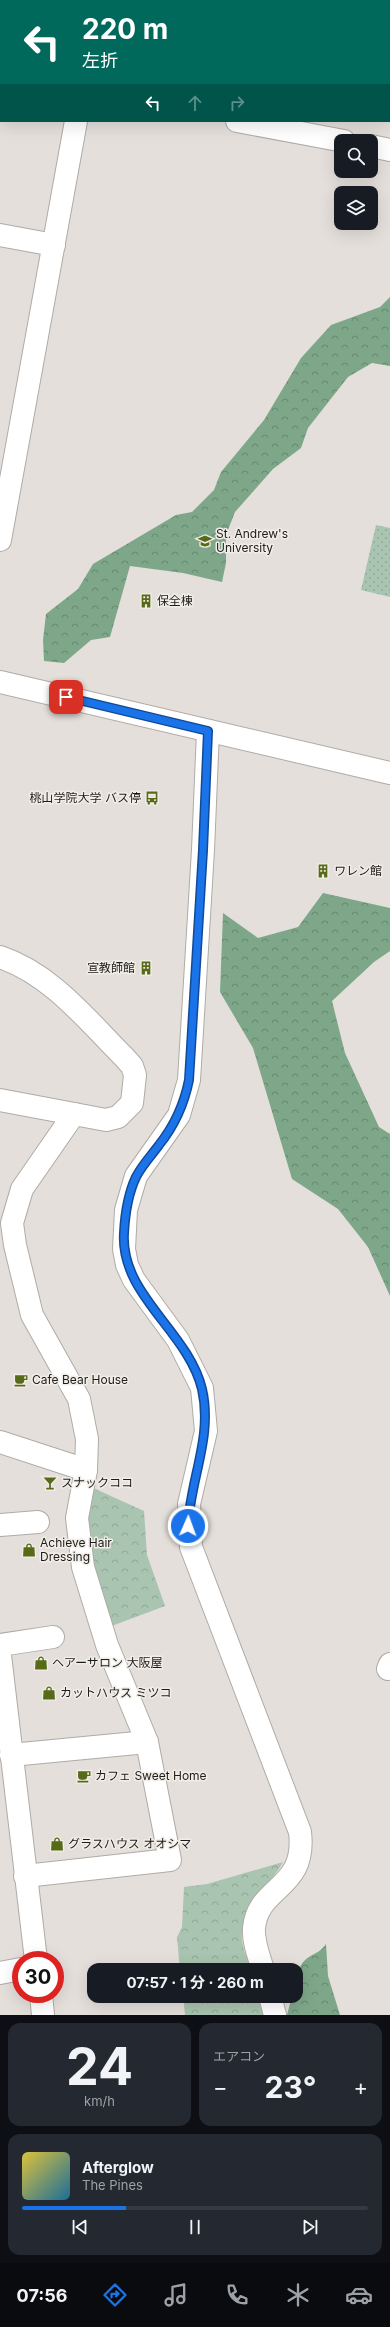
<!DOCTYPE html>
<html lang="ja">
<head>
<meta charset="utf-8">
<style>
  :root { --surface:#171b24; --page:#242831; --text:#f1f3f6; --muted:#9ea1a6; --line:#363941; --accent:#1a73e8 }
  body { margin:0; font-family:Inter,"Noto Sans JP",sans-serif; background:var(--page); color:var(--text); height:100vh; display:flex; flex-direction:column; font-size:15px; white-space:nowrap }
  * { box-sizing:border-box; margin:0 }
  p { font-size:13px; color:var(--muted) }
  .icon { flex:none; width:22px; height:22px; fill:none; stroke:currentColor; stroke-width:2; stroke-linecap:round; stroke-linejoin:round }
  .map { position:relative; height:2015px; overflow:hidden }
  .details { display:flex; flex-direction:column; gap:8px; padding:8px; background:#0d0f14; flex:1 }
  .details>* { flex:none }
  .guide { position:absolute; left:0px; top:0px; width:390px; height:122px; box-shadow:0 4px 16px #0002; background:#00695c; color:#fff; overflow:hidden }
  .buttons { position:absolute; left:334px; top:134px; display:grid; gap:8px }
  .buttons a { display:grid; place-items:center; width:44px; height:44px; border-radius:8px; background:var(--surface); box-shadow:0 4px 16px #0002; font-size:20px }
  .speed { position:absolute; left:12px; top:1951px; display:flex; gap:8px; font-size:20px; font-weight:700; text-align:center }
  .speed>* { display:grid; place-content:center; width:52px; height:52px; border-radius:50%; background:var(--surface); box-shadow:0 4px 16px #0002; line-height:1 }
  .speed .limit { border:6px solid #d22; background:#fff; color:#111 }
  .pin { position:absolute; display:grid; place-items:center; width:34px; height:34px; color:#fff; margin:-17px; border-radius:8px; box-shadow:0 2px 6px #0006 }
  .me { position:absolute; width:44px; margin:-22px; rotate:2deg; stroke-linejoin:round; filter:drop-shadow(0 0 3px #0008) }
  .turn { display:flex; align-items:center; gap:14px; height:84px; padding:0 16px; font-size:18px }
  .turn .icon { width:52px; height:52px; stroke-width:2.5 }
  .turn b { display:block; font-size:28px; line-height:34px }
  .lanes { display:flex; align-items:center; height:38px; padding:0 16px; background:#0003; justify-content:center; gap:20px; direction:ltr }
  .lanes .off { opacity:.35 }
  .big { font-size:30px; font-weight:700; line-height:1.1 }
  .details .card { flex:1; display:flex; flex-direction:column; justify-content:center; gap:6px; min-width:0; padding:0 14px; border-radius:12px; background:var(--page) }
  .details .dial { align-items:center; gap:0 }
  .dial b { font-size:52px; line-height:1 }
  .song { display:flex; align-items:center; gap:12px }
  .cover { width:48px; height:48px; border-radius:6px; background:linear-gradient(135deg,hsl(50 70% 55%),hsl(200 70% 35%)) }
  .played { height:4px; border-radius:2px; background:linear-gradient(90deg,var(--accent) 30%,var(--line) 30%) }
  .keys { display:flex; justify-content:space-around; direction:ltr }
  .heat { display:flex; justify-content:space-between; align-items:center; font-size:22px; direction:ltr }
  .details .tiles { flex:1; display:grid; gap:8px; grid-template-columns:1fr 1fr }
  .card:last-child { grid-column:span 2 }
  .trip { position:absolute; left:87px; top:1963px; width:216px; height:40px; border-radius:12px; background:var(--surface); box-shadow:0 4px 16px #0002; font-weight:700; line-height:40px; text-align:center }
  .tab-bar { display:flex; height:64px; justify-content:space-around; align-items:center; background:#090b0e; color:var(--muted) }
  .tab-bar .icon { width:28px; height:28px }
  .tab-bar .selected { color:var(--accent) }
  .tab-bar b { font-size:18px; color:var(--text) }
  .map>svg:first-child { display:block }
</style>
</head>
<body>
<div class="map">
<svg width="390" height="2015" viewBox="0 0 390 2015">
  <defs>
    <pattern id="grass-dots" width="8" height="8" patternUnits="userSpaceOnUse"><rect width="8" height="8" fill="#a9c4b0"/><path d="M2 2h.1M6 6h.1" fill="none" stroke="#91a897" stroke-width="1.8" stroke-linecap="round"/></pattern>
    <pattern id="forest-crowns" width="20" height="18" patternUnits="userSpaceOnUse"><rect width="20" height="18" fill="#7ea78a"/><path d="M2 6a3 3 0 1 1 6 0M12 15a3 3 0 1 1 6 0" fill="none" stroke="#678770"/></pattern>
    <pattern id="park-crowns" width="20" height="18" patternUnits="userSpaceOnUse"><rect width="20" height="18" fill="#a9c4b0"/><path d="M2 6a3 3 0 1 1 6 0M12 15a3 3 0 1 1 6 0" fill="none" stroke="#91a897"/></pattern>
  </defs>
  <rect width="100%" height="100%" fill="#e4dfda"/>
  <path fill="url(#grass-dots)" d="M376,525L390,528V597L361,590Z"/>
  <g fill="url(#forest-crowns)">
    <path d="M390,297V366L372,363L348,377L308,428L301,448L273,469L235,512L226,535V563L222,582L183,573L130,566L110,637L91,640L64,663L44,661L43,640L46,614L78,589L93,564L176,515L192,512L214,490L221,472L264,420L301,358L331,325L380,307Z"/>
    <path d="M323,893L390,908V951L374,962L332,1001L345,1053L379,1127L390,1134V1296L368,1247L338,1209L292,1179L253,1048L220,992L223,913L258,938L298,927Z"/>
    <path d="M326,1944L328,1976L340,2015H287L292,1996H296C296,1982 296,1965 309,1957C317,1952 320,1952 326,1944Z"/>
  </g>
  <g fill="url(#park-crowns)">
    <path d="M91,1487L144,1511L147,1555L165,1606L109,1627L85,1538Z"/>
    <path d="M283,1862C269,1887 239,1908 242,1940C243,1950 248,1960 251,1970H180L177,1937L182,1927L184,1887L207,1884Z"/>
    <path d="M183,1996H258L263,2015H185Z"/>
  </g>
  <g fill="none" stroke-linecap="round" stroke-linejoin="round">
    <g stroke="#afaba6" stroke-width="24">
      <path id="pedestrian" d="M388,1669L390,1664"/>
    </g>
    <g stroke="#afaba6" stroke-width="24">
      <g id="minor">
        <path d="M341,0L347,1"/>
        <path d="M193,1V0"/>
        <path d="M389,9H390"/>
        <path d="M0,17L1,11"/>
        <path d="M237,121L344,141"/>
        <path d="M371,146L390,150"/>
        <path d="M0,235L54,245"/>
        <path d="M208,731L203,850L189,1080L179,1115L136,1176L126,1210L124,1249L127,1265L134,1280L178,1340L202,1388L206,1431L189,1504L191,1547L300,1832C307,1890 258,1885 254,1928C253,1942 259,1956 263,1970"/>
        <path d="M0,957C51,974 87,1020 124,1057L132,1066L135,1075L132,1103L118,1117L106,1120L0,1100"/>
        <path d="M0,1442L86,1470"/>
        <path d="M0,1525L38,1522"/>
        <path d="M0,1645L53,1637"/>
        <path d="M11,1755L147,1742"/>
        <path d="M25,1876L170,1860L147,1742L107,1645L83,1567L77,1518L86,1470L87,1439L79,1399L32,1315L15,1245L12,1223L22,1189L74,1114"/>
        <path d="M270,1996L275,2015"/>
      </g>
    </g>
    <g stroke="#afaba6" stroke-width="24">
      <g id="tertiary">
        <path d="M98,1V0"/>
        <path d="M0,540L76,121"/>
        <path d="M0,682L390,773"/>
        <path d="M0,1655L36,1960"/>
        <path d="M0,1973L21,1969"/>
        <path d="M41,1994L43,2015"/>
      </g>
    </g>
    <use href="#pedestrian" stroke="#fff" stroke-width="22"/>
    <use href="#minor" stroke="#fff" stroke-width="22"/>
    <use href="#tertiary" stroke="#fff" stroke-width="22"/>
  </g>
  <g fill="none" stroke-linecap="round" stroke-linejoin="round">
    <g stroke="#114b97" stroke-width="10">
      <path id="route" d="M66,697L208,731L203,850L189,1080C184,1105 175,1125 159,1145C151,1156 142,1165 136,1177C128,1194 125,1214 124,1233C120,1295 188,1331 202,1389C213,1437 190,1479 188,1526"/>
    </g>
    <use href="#route" stroke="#1a73e8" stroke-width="7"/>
  </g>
  <defs>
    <g id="university-bare" transform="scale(1.08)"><path d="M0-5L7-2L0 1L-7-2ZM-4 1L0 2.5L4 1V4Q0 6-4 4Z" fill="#566a18" stroke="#f1ede7" stroke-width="2.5" paint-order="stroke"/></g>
    <g id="building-bare" transform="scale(1.08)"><path d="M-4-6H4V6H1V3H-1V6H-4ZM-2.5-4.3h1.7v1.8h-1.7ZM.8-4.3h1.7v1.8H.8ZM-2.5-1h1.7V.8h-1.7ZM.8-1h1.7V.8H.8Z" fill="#566a18" stroke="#f1ede7" stroke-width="2.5" paint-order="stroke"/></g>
    <g id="bus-bare" transform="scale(1.08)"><path d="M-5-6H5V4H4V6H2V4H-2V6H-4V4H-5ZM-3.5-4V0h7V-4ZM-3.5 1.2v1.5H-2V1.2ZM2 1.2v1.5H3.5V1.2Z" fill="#566a18" stroke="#f1ede7" stroke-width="2.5" paint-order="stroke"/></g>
    <g id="cafe-bare" transform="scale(1.08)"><path d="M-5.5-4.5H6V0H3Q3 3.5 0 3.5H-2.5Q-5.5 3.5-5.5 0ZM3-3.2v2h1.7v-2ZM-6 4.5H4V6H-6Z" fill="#566a18" stroke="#f1ede7" stroke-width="2.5" paint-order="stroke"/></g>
    <g id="bar-bare" transform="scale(1.08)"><path d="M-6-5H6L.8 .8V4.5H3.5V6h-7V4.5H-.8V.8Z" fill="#566a18" stroke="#f1ede7" stroke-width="2.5" paint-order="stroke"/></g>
    <g id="shop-bare" transform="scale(1.08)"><path d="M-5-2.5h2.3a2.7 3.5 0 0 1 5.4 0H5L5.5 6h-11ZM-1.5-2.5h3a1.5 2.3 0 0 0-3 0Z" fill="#566a18" stroke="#f1ede7" stroke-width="2.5" paint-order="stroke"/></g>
  </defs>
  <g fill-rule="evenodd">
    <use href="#university-bare" x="205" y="541"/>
    <use href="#building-bare" x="146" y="601"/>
    <use href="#bus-bare" x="152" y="798"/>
    <use href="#building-bare" x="323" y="871"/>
    <use href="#building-bare" x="146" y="968"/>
    <use href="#cafe-bare" x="21" y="1380"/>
    <use href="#bar-bare" x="50" y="1483"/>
    <use href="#shop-bare" x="29" y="1550"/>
    <use href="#shop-bare" x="41" y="1663"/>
    <use href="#shop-bare" x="49" y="1693"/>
    <use href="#cafe-bare" x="84" y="1776"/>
    <use href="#shop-bare" x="57" y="1844"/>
  </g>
  <g text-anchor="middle" stroke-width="3" stroke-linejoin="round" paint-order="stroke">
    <g font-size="12" fill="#1e1c1a" stroke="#f1ede7" text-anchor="start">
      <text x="216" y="538">St. Andrew's<tspan x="216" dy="14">University</tspan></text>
      <text x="157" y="605">保全棟</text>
      <text x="141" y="802" text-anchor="end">桃山学院大学 バス停</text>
      <text x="334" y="875">ワレン館</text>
      <text x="135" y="972" text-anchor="end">宣教師館</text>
      <text x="32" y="1384">Cafe Bear House</text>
      <text x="61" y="1487">スナックココ</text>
      <text x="40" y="1547">Achieve Hair<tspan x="40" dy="14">Dressing</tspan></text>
      <text x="52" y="1667">ヘアーサロン 大阪屋</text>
      <text x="60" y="1697">カットハウス ミツコ</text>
      <text x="95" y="1780">カフェ Sweet Home</text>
      <text x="68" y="1848">グラスハウス オオシマ</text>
    </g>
  </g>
</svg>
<div class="buttons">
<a><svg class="icon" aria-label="search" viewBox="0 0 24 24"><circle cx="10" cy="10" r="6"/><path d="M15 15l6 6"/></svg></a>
<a><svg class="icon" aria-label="layers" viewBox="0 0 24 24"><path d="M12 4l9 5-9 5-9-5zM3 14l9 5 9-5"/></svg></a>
</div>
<div class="speed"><div class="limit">30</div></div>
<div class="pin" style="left:66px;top:697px;background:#d93025"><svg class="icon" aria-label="arrive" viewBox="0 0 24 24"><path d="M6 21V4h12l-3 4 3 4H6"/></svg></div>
<svg class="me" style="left:188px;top:1526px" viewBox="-20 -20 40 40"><circle r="17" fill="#1a73e8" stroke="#fff" stroke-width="3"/><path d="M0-11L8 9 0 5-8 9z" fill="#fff"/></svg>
<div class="trip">07:57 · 1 分 · 260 m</div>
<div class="guide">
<div class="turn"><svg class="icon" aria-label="left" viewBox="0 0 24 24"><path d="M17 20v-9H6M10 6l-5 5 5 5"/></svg><div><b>220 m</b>左折</div></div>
<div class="lanes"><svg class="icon" aria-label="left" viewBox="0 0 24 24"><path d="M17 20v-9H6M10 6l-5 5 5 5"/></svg><svg class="icon off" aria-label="ahead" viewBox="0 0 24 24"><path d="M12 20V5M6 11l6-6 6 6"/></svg><svg class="icon off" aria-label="right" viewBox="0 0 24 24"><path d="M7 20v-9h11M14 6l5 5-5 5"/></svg></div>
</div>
</div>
<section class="details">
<div class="tiles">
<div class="card dial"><b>24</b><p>km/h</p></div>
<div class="card"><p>エアコン</p>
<div class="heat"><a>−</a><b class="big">23°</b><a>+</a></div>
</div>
<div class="card">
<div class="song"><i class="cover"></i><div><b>Afterglow</b><p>The Pines</p></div></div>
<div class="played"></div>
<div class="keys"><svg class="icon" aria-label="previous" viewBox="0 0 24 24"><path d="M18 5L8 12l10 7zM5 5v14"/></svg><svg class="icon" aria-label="pause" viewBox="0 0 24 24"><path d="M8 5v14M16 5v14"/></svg><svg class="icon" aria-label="next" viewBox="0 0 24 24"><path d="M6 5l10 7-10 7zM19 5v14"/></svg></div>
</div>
</div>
</section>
<nav class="tab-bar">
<b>07:56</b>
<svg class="icon selected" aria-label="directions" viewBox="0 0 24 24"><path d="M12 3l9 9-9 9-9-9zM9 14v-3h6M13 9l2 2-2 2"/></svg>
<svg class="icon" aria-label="music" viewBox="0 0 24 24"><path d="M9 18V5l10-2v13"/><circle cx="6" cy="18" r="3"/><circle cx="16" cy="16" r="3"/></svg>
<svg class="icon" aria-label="phone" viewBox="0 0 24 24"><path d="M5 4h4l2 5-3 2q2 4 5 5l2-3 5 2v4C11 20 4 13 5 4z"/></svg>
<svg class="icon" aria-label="climate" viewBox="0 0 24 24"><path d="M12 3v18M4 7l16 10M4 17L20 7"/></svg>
<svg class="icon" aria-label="car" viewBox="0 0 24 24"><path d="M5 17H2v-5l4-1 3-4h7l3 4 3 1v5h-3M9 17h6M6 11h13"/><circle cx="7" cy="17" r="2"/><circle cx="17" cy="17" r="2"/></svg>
</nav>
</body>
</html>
